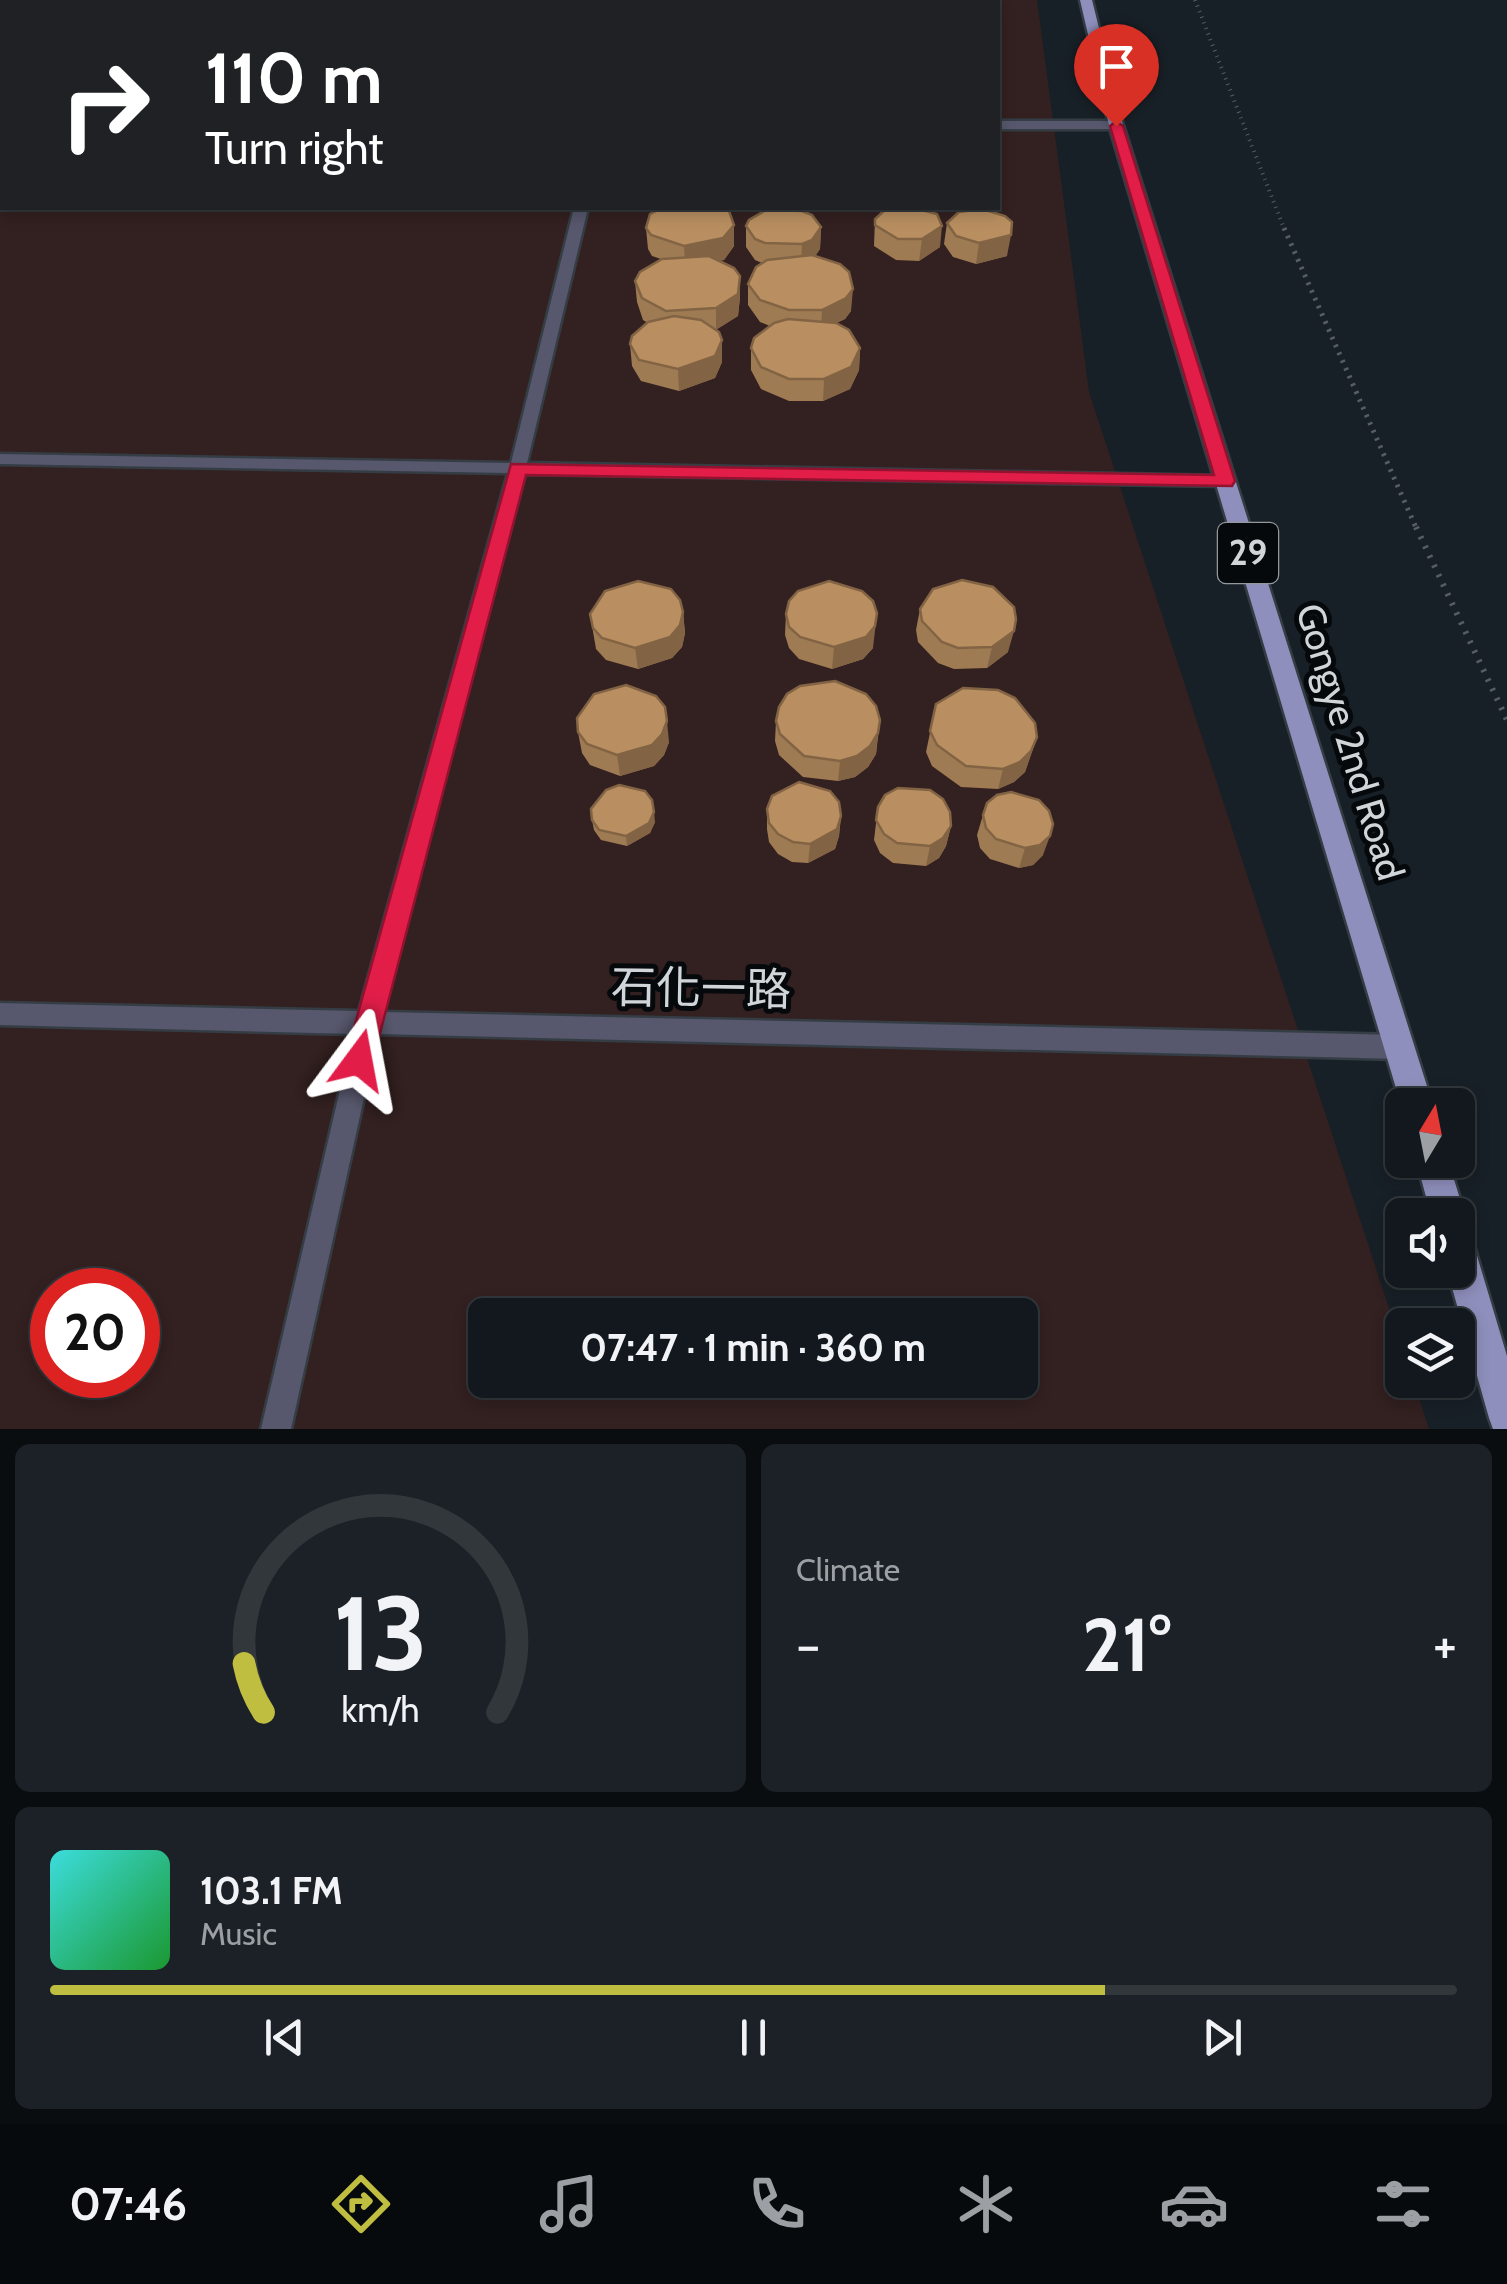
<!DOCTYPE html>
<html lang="en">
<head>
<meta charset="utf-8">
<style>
  :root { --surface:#12181d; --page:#1b2126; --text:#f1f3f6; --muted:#9ca0a4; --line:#31373b; --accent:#c0be41 }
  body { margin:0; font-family:Cabin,"Noto Sans TC",sans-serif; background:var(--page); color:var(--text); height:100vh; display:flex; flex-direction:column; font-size:38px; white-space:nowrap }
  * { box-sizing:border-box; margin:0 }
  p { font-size:32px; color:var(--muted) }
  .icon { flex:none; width:55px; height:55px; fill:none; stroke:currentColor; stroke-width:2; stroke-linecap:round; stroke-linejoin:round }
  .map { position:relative; height:1429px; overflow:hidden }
  .details { display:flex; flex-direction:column; gap:15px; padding:15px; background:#0a0d10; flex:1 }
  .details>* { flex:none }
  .guide { position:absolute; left:0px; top:0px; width:1000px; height:210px; box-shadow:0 5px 15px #0003,0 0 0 2px var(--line); background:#202124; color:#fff; overflow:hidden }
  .needle { width:65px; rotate:10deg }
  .buttons { position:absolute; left:1385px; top:1088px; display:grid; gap:20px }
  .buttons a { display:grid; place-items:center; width:90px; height:90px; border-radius:15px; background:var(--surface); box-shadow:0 5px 15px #0003,0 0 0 2px var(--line); font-size:50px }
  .speed { position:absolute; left:30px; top:1268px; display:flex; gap:20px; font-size:50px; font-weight:700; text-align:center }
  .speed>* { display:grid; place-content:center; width:130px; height:130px; border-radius:50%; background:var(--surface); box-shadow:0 5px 15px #0003,0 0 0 2px var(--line); line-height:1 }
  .speed .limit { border:15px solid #d22; background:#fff; color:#111 }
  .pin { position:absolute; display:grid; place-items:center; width:85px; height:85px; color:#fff; margin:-102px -42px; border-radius:50% 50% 50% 0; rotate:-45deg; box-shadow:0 0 10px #0007 }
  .pin .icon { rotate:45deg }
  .me { position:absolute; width:110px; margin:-55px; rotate:13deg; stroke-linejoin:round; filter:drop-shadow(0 0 8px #0008) }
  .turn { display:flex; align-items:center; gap:35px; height:210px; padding:0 40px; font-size:45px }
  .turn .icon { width:130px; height:130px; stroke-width:2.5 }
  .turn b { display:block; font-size:70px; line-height:85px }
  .big { font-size:75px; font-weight:800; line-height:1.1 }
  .details .tile { flex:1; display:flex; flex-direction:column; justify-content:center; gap:15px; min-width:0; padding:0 35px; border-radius:15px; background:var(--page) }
  .details .dial { align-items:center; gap:0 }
  .dial svg { height:260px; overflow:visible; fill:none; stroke:var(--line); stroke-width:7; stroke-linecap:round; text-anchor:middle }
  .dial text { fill:var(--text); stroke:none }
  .song { display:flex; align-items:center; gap:30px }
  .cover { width:120px; height:120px; border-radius:15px; background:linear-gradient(135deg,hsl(180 70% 55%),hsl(130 70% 35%)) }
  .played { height:10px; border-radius:5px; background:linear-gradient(90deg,var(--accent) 75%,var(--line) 75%) }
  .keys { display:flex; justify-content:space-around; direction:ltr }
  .heat { display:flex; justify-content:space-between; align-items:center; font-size:55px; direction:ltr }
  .details .tiles { flex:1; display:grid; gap:15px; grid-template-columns:1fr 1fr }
  .tile:last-child { grid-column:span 2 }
  .trip { position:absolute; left:468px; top:1298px; width:570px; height:100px; border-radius:15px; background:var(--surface); box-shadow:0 5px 15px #0003,0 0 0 2px var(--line); font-weight:800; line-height:100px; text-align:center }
  .tab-bar { display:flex; height:160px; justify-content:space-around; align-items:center; background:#070a0c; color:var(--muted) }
  .tab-bar .icon { width:70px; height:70px }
  .tab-bar .on { color:var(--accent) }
  .tab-bar b { font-size:45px; color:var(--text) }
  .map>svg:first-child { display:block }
</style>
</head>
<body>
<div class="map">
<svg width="1507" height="1429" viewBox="0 0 1507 1429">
  <rect width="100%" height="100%" fill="#182027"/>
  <path fill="#332020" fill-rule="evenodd" d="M0,0H1037L1089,392L1402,1348V1380H1413L1429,1429H0ZM2,2H998V208H2ZM52,1290H138V1375H52ZM485,1315H1020V1380H485Z"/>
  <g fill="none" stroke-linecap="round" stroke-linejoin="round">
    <g stroke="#353d44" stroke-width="5">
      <g id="lane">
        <rect x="630" y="0" width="10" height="2"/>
        <path d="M0,105L2,106V112L0,113Z"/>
        <path d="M998,121H1116L1122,125L1116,129H998Z"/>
        <path d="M2,178V187L0,188V179Z"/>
        <path d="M574,208H588L527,463L1226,476L1234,481L1226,486L525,474L383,1012L1400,1035L1409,1039L1412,1047L1409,1055L1400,1059L378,1034L291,1429H261L353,1034L0,1025V1003L359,1011L508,473L0,464V454L511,463Z"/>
      </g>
    </g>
    <g stroke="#353d44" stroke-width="5">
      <g id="primary">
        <path d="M1080,0H1092L1123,125L1433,1105H1402V1108L1401,1105L1109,125Z"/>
        <path d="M1416,1160H1448L1465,1215L1460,1227L1458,1215H1431Z"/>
        <path d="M1458,1232L1470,1237L1475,1249L1507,1356V1429H1493L1489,1418L1447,1270H1458Z"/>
      </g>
    </g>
    <path stroke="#565d63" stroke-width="4" stroke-dasharray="1 5" stroke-linecap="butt" d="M1195,0L1285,231"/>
    <path stroke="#565d63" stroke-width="5" stroke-dasharray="2.5 6" stroke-linecap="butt" d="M1284,228L1417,530"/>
    <path stroke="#565d63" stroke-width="6" stroke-dasharray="2.5 8" stroke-linecap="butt" d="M1416,527L1507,720"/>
    <use href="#lane" fill="#57576d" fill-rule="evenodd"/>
    <use href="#primary" fill="#8f8fbd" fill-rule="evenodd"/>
  </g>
  <g fill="#9f7b53">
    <rect x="801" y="0" width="56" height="2"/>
    <path d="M894,0H951L949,2H895Z"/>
    <path d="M875,219L940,247L919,261L896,260L874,246Z"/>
    <path d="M947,223L1007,256L976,264L953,257L944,244Z"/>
    <path d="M746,226L821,227L820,249L815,256L851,311L845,319L836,323L860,348L859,370L850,389L823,401H789L761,389L751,370V348L770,326L760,322L748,305V284L762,263L755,260L746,247Z"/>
    <path d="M646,228L734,246L724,260L718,261L740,276V297L738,316L715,330L722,340V362L715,378L679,391L641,381L632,366L630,344L648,323L643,320L637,302L635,281L661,259L652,256L648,249Z"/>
    <path d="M920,609L1008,652L987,668L954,669L938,663L918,642L916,630Z"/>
    <path d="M683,612L685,633L682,647L672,658L638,669L606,660L596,649L590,614Z"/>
    <path d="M786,614L873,648L863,659L832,669L799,659L789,648L785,635Z"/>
    <path d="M936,704L1037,737L1025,772L1014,782L998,789L961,787L932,766L926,752Z"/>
    <path d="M880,720L876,754L868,767L855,777L838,781L803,777L779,755L775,741L776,721Z"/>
    <path d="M578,732L669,742L664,755L654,766L620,776L590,765L582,753Z"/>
    <path d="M878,807L951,826L946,846L939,858L926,866L893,863L880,853L874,840Z"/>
    <path d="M767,809L841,816L839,836L835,849L808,863L792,862L778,854L769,842L767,829Z"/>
    <path d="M983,815L1043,855L1033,865L1019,868L990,859L980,848L977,835Z"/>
    <path d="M592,820L655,822L650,833L627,846L601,840L594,830Z"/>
  </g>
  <g fill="#826444">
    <path d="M734,225V246L724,260L685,267L684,246Z"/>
    <path d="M942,226L940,247L919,261L922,239Z"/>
    <path d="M821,227L820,249L812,261L801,265L802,244Z"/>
    <path d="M1011,235L1007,256L976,264L979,243Z"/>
    <path d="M740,276V297L738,316L716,330V308Z"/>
    <path d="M853,289L851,311L845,319L821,331L822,310Z"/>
    <path d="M722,340V362L715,378L679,391L678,369Z"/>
    <path d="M860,348L859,370L850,389L823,401L824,379Z"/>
    <path d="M683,612L685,633L682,647L672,658L638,669L635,648Z"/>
    <path d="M877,613L873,648L863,659L832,669L834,647Z"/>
    <path d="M1014,631L1008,652L987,668L992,647Z"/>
    <path d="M667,721L669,742L664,755L654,766L620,776L617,755Z"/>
    <path d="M878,733L876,754L868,767L855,777L838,781L840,761Z"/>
    <path d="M1037,737L1025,772L1014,782L998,789L1003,769Z"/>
    <path d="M654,812L655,822L650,833L627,846L626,836Z"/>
    <path d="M841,816L839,836L835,849L808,863L810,844Z"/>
    <path d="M951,826L946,846L939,858L926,866L930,846Z"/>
    <path d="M1050,836L1043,855L1033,865L1019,868L1025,848Z"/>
  </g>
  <g fill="#b98f61" stroke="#826444" stroke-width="2.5">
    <path d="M539,0H564L566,2H534Z"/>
    <path d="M711,0H736L739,2H710Z"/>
    <path d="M662,208H716L729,211L734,225L723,238L684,246L651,235L646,228L650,214Z"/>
    <path d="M894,208H914L937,214L942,226L922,239H898L875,225V219L886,209Z"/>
    <path d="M982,209L1005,216L1012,222L1011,235L979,243L956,236L947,223L959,212Z"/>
    <path d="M766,210L802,211L812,215L821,227L812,240L802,244L765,243L755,239L746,226L749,220Z"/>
    <path d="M812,255L840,264L849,272L853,289L846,298L822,310H789L760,300L748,284L756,267L767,260Z"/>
    <path d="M709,256L734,268L740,276L738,294L716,308L666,311L642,298L635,281L640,272L662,259Z"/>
    <path d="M674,316L701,320L719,332L722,340L715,356L678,369L639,360L630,344L632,336L648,322Z"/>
    <path d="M788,319L836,323L849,330L860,348L851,367L824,379H789L761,367L751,348L754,338L774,323Z"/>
    <path d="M962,580L993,587L1014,607L1016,619L1014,631L992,647L958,648L942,642L922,621L920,609L933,589Z"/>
    <path d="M638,581L671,589L680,600L683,612L680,625L670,637L635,648L602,638L593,628L590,614L605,591Z"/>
    <path d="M829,581L862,591L873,601L877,613L875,626L866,637L834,647L800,637L789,627L786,614L789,601L798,591Z"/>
    <path d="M835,681L866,694L876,706L880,720L878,733L870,746L857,756L840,761L804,756L780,734L776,721L779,707L787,694L800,686Z"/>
    <path d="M626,685L656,696L665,707L667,721L662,734L652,745L617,755L587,744L578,732L577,718L594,694Z"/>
    <path d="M963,688L998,690L1015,698L1035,723L1037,737L1031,751L1020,762L1003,769L966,766L937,745L930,731L936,704Z"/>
    <path d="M799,782L830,791L839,802L841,816L837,829L810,844L793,842L778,834L769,823L767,809L772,796Z"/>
    <path d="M619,785L645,791L652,800L654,812L649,823L626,836L599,830L592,820L591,809L606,790Z"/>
    <path d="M898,788L930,790L943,799L950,812L951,826L943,838L930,846L897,843L884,834L876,820L878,807L885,795Z"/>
    <path d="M1011,792L1039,800L1049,811L1053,824L1050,836L1040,845L1025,848L996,839L986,828L983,815L987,803L997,795Z"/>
  </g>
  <path fill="#e11d48" stroke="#92132f" stroke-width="2.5" d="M1116,121L1123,126L1235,481L1232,486L526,475L373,1060L369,1069L359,1073L349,1069L345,1060L511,464L1214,475L1110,126Z"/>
  <g text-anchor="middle" stroke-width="10" stroke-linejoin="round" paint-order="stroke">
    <rect fill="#06090c" stroke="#93989c" stroke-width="2.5" x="1218" y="523" width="60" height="60" rx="8"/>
    <g font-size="35" font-weight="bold" fill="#d0d5da">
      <text x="1248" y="565">29</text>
    </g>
    <g font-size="38" fill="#d0d5da" stroke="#06090c">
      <text transform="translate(1350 742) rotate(73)" y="13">Gongye 2nd Road</text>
    </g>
    <g font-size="45" fill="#d0d5da" stroke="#06090c">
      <text transform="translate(701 988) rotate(1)" y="16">石化一路</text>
    </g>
  </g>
</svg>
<div class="buttons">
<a><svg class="needle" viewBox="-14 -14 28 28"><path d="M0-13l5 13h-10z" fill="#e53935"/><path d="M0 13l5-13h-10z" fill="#9ca0a4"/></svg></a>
<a><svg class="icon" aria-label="sound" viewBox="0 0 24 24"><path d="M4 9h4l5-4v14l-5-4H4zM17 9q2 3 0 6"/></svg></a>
<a><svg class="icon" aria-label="layers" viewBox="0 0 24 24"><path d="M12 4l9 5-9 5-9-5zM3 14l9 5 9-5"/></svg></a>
</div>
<div class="speed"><div class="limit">20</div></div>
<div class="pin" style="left:1116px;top:126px;background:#d93025"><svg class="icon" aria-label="arrive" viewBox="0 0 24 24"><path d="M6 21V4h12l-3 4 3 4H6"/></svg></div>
<svg class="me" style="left:359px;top:1060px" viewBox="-20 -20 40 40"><path d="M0-17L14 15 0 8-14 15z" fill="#e11d48" stroke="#fff" stroke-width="4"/></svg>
<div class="trip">07:47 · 1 min · 360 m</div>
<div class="guide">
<div class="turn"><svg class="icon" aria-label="right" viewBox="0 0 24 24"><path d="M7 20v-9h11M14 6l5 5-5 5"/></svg><div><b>110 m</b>Turn right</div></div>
</div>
</div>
<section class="details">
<div class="tiles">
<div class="tile dial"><svg viewBox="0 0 100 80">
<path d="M14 69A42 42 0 1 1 86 69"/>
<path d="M14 69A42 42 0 0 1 8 54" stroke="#c0be41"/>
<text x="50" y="56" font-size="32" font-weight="700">13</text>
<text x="50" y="72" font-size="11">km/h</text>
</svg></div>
<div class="tile"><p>Climate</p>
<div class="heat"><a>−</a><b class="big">21°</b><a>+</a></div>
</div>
<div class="tile">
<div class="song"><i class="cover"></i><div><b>103.1 FM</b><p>Music</p></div></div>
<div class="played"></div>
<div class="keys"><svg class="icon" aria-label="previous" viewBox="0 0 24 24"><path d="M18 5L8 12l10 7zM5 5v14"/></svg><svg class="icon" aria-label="pause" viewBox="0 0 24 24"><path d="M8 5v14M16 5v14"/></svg><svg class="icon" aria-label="next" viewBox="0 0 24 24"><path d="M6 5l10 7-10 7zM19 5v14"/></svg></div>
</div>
</div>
</section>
<nav class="tab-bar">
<b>07:46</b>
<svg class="icon on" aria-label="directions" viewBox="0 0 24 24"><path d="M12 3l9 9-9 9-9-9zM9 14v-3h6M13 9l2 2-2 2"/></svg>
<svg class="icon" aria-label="music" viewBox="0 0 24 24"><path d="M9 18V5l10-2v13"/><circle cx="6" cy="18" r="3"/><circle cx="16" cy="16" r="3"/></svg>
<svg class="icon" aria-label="phone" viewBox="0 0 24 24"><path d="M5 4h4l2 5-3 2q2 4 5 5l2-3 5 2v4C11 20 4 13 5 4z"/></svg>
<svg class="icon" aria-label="climate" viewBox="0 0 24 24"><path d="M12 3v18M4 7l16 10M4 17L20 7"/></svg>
<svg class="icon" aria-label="car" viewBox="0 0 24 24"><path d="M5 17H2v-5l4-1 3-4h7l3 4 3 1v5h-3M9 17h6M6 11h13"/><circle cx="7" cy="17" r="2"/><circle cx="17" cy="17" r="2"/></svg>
<svg class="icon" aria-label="filters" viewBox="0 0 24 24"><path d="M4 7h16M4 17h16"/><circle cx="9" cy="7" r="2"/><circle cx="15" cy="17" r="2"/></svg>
</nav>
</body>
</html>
